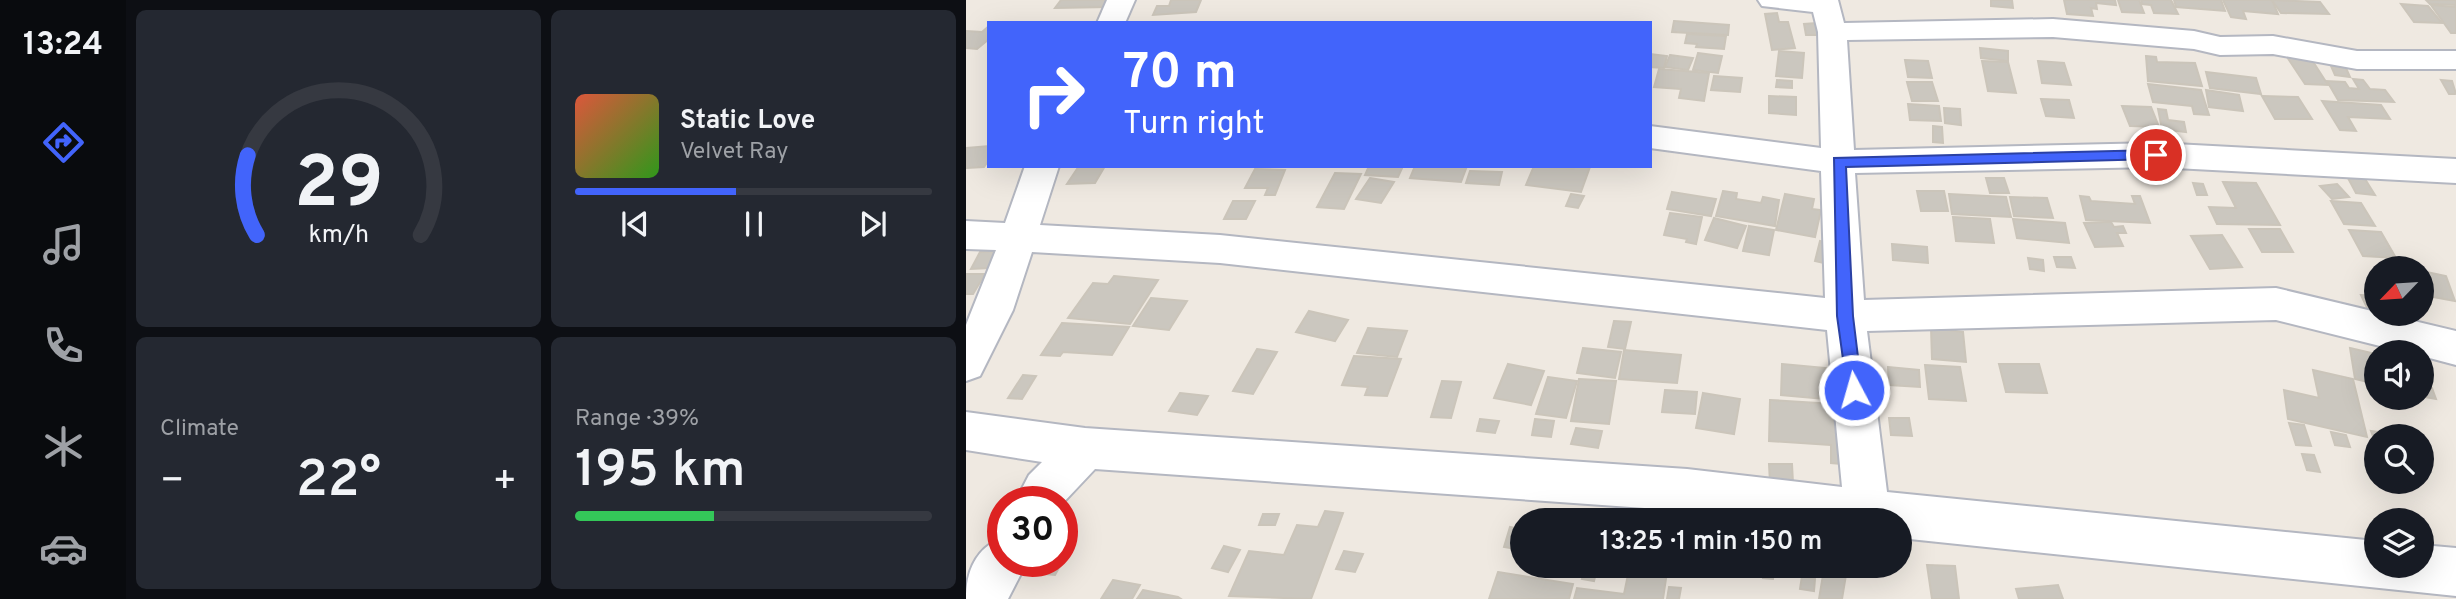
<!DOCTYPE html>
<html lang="en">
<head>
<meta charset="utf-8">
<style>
  :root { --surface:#171b24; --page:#242831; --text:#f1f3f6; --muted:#9ea1a6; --line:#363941; --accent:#4264fb }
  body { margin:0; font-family:Overpass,sans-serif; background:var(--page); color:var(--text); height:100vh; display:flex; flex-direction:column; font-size:26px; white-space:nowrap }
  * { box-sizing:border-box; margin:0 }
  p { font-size:23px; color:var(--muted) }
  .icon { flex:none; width:38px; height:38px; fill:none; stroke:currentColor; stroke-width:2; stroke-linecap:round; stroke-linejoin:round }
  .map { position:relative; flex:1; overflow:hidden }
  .panel { display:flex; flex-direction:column; gap:10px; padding:10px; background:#0d0f14; width:840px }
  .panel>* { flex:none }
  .banner { position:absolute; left:21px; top:21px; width:665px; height:147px; border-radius:0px; box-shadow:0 7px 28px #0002; background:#4264fb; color:#fff; overflow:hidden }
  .needle { width:46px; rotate:245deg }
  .controls { position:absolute; left:1398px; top:256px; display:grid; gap:14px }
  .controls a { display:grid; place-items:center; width:70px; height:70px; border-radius:50%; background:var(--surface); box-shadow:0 7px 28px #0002; font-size:35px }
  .speed { position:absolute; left:21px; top:486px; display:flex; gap:14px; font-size:35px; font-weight:700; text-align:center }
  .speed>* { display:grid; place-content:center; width:91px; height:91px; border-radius:50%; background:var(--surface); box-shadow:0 7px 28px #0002; line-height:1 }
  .speed .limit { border:10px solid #d22; background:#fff; color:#111 }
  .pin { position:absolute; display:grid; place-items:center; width:60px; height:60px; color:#fff; margin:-30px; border:4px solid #fff; border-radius:50%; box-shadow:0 2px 7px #0007 }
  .me { position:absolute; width:77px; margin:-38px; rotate:354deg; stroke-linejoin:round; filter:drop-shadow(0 0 5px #0008) }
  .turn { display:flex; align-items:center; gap:24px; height:147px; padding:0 21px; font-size:32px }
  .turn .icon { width:91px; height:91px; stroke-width:2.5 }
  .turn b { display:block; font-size:49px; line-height:60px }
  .big { font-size:52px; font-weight:600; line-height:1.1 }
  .panel .widget { flex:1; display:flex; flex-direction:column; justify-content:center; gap:10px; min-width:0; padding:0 24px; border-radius:10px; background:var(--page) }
  .panel .dial { align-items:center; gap:0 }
  .dial svg { height:182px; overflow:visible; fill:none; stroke:var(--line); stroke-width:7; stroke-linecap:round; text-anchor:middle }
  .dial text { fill:var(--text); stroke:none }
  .song { display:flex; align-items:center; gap:21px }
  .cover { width:84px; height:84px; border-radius:10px; background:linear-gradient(135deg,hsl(10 70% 55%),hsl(110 70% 35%)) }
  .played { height:7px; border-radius:4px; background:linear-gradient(90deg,var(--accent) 45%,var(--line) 45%) }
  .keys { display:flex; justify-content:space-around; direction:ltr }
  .heat { display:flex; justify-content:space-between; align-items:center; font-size:38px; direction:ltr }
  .charge { height:10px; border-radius:5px; background:linear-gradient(90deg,#34c759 39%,var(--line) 0) }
  .panel .tiles { flex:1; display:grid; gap:10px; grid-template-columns:repeat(2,1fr) }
  .trip { position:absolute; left:544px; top:508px; width:402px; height:70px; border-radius:35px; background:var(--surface); box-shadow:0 7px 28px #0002; font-weight:600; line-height:70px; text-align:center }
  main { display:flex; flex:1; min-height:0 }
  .tab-bar { display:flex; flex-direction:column; width:126px; justify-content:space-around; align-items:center; background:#090b0e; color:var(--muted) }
  .tab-bar .icon { width:49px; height:49px }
  .tab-bar .active { color:var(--accent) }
  .tab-bar b { font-size:32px; color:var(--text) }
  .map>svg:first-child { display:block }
</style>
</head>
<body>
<main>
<nav class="tab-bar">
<b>13:24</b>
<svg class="icon active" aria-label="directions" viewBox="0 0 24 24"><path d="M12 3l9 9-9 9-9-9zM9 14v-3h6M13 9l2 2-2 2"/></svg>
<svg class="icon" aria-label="music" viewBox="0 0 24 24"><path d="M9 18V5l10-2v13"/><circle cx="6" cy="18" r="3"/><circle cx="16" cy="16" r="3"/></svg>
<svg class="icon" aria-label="phone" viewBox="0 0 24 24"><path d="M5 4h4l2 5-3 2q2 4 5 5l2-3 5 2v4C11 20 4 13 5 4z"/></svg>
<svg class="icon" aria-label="climate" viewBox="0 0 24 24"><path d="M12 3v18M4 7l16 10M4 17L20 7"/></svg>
<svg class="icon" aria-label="car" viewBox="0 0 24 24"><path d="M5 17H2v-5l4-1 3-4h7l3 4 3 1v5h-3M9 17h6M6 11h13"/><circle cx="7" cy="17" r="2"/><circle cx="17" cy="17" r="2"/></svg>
</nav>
<section class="panel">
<div class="tiles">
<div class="widget dial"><svg viewBox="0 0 100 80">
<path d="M14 69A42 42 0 1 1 86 69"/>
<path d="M14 69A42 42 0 0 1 10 34" stroke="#4264fb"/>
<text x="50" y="56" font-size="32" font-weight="700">29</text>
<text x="50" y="72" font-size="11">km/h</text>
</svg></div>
<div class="widget">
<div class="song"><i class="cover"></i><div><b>Static Love</b><p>Velvet Ray</p></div></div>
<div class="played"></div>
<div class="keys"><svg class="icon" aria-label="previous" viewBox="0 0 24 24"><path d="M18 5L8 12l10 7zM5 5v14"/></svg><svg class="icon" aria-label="pause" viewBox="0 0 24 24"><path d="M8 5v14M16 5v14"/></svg><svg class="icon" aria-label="next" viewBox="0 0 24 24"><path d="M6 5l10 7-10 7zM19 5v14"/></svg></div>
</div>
<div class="widget"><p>Climate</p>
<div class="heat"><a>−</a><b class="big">22°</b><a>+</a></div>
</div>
<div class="widget"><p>Range · 39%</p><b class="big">195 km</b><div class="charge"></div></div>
</div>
</section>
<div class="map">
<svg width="1490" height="599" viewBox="0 0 1490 599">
  <rect width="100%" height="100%" fill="#efe9e1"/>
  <g fill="#cbc7bf" stroke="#cbc5ba" stroke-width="2">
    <path d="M95,0H148L143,7L89,8Z"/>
    <path d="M205,0H235L230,12L187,15L191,6H203Z"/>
    <path d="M1025,0H1046L1047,8L1025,6Z"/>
    <path d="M1149,0L1150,5L1130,3L1131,9L1125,8L1127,16L1101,14L1098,0Z"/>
    <path d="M1152,0H1173L1178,13L1156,12Z"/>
    <path d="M1175,0H1205L1212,14L1188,13L1185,5L1176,4Z"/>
    <path d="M1208,0H1255L1259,11L1210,7Z"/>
    <path d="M1257,0H1306L1312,14L1277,11L1280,19L1265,17Z"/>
    <path d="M1306,0L1354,2L1363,14L1315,13Z"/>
    <path d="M1460,0H1490V5L1464,4Z"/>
    <path d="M1435,4L1462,6L1476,23L1448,22Z"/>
    <path d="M1465,5L1490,7V33H1485Z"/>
    <path d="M811,13L813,22H822L829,48L806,50L799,14Z"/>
    <path d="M708,21L763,25L762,35L706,32Z"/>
    <path d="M851,23L853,35H840L838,24Z"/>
    <path d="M23,26V39L11,49L0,48V31L16,32Z"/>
    <path d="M721,34L760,36L758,49L730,47L731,44L719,43Z"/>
    <path d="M1014,48L1042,51V61L1015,58Z"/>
    <path d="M813,51L838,53L836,78L810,76Z"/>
    <path d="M732,53L756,56L752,73L727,70Z"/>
    <path d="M684,54L701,56L698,68L684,67Z"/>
    <path d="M704,55L727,58L722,70L699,67Z"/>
    <path d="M1180,56L1190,57L1191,62L1229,63L1236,86L1182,81Z"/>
    <path d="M1321,57H1344L1362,85L1339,84Z"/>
    <path d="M939,60L962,61L966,78L942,77Z"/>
    <path d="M1016,61L1042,62L1050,93L1022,91Z"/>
    <path d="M1072,61L1098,63L1105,85L1076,83Z"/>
    <path d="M1365,66L1380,68L1384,77L1369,75Z"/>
    <path d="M693,69L743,73L738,101L713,98L715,89L688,87Z"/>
    <path d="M1240,72L1290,78L1295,94L1244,88Z"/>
    <path d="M748,76L776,78L774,92L745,90Z"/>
    <path d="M1387,79L1397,80L1404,89L1419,90L1428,102L1372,100L1361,81L1379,82L1383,88L1393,89Z"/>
    <path d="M811,80L826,81V88L810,87Z"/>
    <path d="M1475,80L1486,81L1490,94H1483Z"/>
    <path d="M941,82H966L972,101H946Z"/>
    <path d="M1182,84L1235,90L1243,115L1228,114L1226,106L1187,102Z"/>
    <path d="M1240,90L1273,95L1277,111L1243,107Z"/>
    <path d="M803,96L830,97V115L803,113Z"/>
    <path d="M1296,96L1332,97L1346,119H1309Z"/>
    <path d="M1075,99L1103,100L1108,118L1080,116Z"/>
    <path d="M1356,101L1415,105L1424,119L1382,117L1390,131L1374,130Z"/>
    <path d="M942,104L973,106L975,121L944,120Z"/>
    <path d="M1156,106L1185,107L1193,127L1164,126Z"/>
    <path d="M978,108L994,109L995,125L979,123Z"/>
    <path d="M1192,109L1200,110L1202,120L1218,122L1220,132L1196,129Z"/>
    <path d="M967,126L976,127L977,143L967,142Z"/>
    <path d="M23,146V160L18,167L0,168V148Z"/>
    <path d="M113,166H139L129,183L101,184Z"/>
    <path d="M403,166H437L432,177L399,175Z"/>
    <path d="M449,166H501L495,182L444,178Z"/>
    <path d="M568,166L607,169L609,166L624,167L615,192L560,185Z"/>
    <path d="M289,169L319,170L309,195H299L302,188H279Z"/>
    <path d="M504,171L536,172L533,185L500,183Z"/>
    <path d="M369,173L395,174L378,209L351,207Z"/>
    <path d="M404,178L428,182L415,203L390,199Z"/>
    <path d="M1020,178H1038L1043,193H1024Z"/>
    <path d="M1382,178L1399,179L1409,195L1390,193Z"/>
    <path d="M1257,182L1290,183L1314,225L1251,224L1243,207L1270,208Z"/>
    <path d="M1227,183L1237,184L1241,195H1231Z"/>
    <path d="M1371,184L1383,197L1366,199L1354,186Z"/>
    <path d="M757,191L771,193L770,199L795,203L797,197L813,200L809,226L750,216Z"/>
    <path d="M951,191H978L982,211H955Z"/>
    <path d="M706,192L750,199L745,216L701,209Z"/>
    <path d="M605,194L618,196L612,208L600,206Z"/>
    <path d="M819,194L848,199L846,209L855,210L849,237L810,230Z"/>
    <path d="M983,194L1040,197L1045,217L986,214Z"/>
    <path d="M1114,196L1123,197L1125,201L1169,204L1166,196H1174L1184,223L1120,220Z"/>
    <path d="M1044,197L1081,198L1087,218L1048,216Z"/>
    <path d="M267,201H289L280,219H258Z"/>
    <path d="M1365,201L1395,203L1409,226L1378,224Z"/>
    <path d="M704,213L736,217L730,244L720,242L721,239L698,235Z"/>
    <path d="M987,217L1024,219L1028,243L990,241Z"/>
    <path d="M748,218L780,226L771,248L739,240Z"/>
    <path d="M1047,219L1099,223L1103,243L1051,238Z"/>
    <path d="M1145,222L1148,227L1157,226L1160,233H1151L1157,246L1129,247L1118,223Z"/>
    <path d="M783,226L808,230L803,255L777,251Z"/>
    <path d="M1283,229H1314L1327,252H1296Z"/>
    <path d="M1383,230L1415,232L1430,258L1397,256Z"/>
    <path d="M1256,235L1276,267L1244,269L1225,236Z"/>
    <path d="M854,241L871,244L867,265L849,261Z"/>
    <path d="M926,244L961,247L962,263L927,260Z"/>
    <path d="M34,251L24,268L5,269L14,252Z"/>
    <path d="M1088,257H1105L1109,268L1091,267Z"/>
    <path d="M1062,258L1077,260L1078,271L1064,269Z"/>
    <path d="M1456,271L1480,276L1489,301L1456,295Z"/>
    <path d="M0,274H19L7,294H0Z"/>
    <path d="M148,276L192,280L164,324L102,318L127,283L142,284Z"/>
    <path d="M1395,295L1410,296V313L1427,315L1404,314Z"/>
    <path d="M185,298L221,301L203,330L167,326Z"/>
    <path d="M343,311L382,320L369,341L330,332Z"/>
    <path d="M648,321L665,322L659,349L642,347Z"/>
    <path d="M96,323L163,327L146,355L97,352L94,356L75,355Z"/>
    <path d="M402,328L441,331L431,357L391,353Z"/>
    <path d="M965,328L997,332L1000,362L966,359Z"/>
    <path d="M617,348L655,352L649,378L611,373Z"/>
    <path d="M1384,348L1410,354V384L1389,379Z"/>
    <path d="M291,349L311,352L287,394L267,391Z"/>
    <path d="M658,350L715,355L711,383L653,379Z"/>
    <path d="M388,356L435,359L421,396L399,395L402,387L376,385Z"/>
    <path d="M542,364L578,371L565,405L528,398Z"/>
    <path d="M816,364L880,370L881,401L815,395Z"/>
    <path d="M1033,364H1073L1081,393L1040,392Z"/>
    <path d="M959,365L994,367L1000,401L963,399Z"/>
    <path d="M922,367L953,370L954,387L923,385Z"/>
    <path d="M1347,370L1387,379L1401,437L1322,419L1318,390L1353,398Z"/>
    <path d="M57,375L70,376L56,399L42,398Z"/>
    <path d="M582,377L611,381L600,418L570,414Z"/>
    <path d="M613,379L650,381L643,424L605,421Z"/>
    <path d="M476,381L495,382L485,418L465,417Z"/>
    <path d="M1456,386L1466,388L1470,399L1458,397Z"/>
    <path d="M699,390L731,392L729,414L696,412Z"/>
    <path d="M214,393L242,396L231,415L203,411Z"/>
    <path d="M737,393L774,399L768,434L730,428Z"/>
    <path d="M804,400L884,405L887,465L865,463V445L803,441Z"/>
    <path d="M923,418H943L946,436L925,435Z"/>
    <path d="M514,419L533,421L529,433L511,431Z"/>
    <path d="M569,419L588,421L585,437L566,435Z"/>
    <path d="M1323,423L1338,425L1345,446L1330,445Z"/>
    <path d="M610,428L636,431L632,448L605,444Z"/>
    <path d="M1405,431L1445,436H1410V445Z"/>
    <path d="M1365,432L1380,435L1384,447L1369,445Z"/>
    <path d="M1336,454L1348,455L1354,472L1341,470Z"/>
    <path d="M803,464H826L827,483H804Z"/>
    <path d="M359,511L377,513L345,599L263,596L283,551L318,555L331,525L352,527Z"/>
    <path d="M297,514H313L309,525H293Z"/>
    <path d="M544,527L556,529V550L538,547Z"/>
    <path d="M96,538L109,539L89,575L47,571L53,562H96Z"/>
    <path d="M258,546L274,550L262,572L246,568Z"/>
    <path d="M378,551L397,554L389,572L370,569Z"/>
    <path d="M620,565H632L628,581L616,579Z"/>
    <path d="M664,565H702L697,599H608L611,588L658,594Z"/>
    <path d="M799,565L809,566L807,579L797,578Z"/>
    <path d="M961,565L989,566L993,599H966Z"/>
    <path d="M858,569L880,575L876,599H853Z"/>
    <path d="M532,572L607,584L603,599H523Z"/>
    <path d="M836,576L849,579L848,591L834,589Z"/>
    <path d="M147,580L174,585L166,599H135Z"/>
    <path d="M1092,585L1097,599H1053L1050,589Z"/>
    <path d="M703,587L715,588L713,599H701Z"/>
    <path d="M177,590L212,597L215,599H171Z"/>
  </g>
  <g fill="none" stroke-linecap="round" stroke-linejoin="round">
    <g stroke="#b4b7c1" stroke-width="4">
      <g id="minor">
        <path d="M141,0H169L159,23H131Z"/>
        <path d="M792,0H872L878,23L1087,19L1228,31L1254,37L1307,36L1391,51H1490V69H1391L1307,54L1254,55L1228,49L1087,37L881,40L888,150L1190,143L1490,159V183L1190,167L889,173L898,300L1310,288L1490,331V365L1456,356V352H1438L1310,320L901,331L921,492L1410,541V565H1456V545L1490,548V596L934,538V520H788L721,511L129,469L96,504L49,502L63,475L76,462L0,450V412L119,428L721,469L876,487L861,330L254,263L66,252L47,310L14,376L0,381V325L30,250L0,249V221L39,223L59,166H93L74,225L254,235L859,298L855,171L684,148V126L855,148L852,32L847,12L796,6Z"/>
        <path d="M37,537V562H61L42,599H0C0,571 10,548 37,537Z"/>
      </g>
    </g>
    <use href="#minor" fill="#fff" fill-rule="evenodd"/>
  </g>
  <path fill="#4264fb" stroke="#2b41a3" stroke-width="2" d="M1190,150L1197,155L1190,159L880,167L887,316L896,390L888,397L882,395L871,316L868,158Z"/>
</svg>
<div class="controls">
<a><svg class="needle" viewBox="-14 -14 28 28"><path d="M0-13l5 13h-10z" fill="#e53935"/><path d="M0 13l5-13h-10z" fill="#9ea1a6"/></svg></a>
<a><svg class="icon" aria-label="sound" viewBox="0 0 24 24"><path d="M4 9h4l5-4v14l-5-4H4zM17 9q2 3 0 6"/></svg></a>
<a><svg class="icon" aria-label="search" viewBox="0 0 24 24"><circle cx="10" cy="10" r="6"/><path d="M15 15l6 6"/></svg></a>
<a><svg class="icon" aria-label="layers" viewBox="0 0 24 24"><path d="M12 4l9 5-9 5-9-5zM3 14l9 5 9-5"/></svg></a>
</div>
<div class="speed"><div class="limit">30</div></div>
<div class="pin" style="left:1190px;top:155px;background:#d93025"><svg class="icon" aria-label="arrive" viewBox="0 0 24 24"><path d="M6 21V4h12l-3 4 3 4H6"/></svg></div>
<svg class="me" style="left:888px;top:390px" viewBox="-20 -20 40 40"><circle r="17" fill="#4264fb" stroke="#fff" stroke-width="3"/><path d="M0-11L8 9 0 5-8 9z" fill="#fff"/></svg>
<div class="trip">13:25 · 1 min · 150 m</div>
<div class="banner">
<div class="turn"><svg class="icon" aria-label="right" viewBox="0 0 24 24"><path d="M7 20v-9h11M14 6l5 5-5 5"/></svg><div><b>70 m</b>Turn right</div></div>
</div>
</div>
</main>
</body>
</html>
